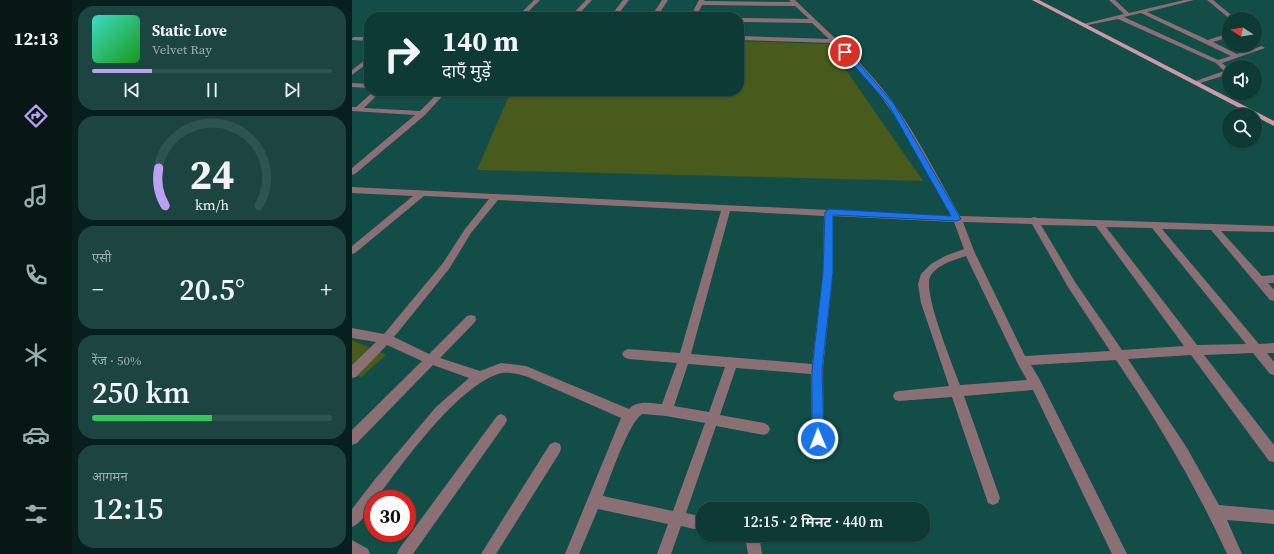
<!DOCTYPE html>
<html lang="hi">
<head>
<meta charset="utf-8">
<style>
  :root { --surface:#0e3a35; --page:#1c4541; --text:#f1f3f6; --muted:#9badad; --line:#2e5450; --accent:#bca0f2 }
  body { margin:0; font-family:"Source Serif 4","Noto Sans Devanagari",serif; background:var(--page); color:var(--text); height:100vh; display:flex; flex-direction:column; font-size:15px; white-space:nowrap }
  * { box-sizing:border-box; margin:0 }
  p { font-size:13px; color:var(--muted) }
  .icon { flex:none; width:22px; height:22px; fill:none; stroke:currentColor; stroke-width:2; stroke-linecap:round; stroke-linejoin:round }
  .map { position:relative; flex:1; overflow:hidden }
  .panel { display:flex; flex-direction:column; gap:6px; padding:6px; background:#08201d; width:280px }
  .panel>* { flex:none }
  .hud { position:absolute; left:12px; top:12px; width:380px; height:84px; border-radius:16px; box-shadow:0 1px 3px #0004,0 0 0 1px var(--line); background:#0e3a35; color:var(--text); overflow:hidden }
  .needle { width:26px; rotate:282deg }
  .tools { position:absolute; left:870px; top:12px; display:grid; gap:8px }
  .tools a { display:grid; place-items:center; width:40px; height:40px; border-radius:50%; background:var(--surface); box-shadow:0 1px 3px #0004,0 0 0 1px var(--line); font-size:20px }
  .speed { position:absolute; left:12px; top:490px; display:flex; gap:8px; font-size:20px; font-weight:700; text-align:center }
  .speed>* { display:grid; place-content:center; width:52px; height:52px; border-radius:50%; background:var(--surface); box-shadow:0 1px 3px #0004,0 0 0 1px var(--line); line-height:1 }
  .speed .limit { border:6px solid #d22; background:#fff; color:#111 }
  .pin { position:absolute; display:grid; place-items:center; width:34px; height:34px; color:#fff; margin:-17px; border:2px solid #fff; border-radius:50%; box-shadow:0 1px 4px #0007 }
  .me { position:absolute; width:44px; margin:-22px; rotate:359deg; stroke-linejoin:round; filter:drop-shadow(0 0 3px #0008) }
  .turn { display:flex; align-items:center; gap:14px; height:84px; padding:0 12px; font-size:18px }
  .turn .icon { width:52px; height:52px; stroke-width:2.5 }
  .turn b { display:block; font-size:28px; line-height:34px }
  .big { font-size:30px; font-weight:600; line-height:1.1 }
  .panel .card { flex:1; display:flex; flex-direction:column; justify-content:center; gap:6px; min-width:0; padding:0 14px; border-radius:16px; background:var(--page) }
  .panel .dial { align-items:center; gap:0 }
  .dial svg { height:104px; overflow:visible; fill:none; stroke:var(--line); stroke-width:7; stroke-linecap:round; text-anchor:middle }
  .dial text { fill:var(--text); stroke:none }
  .song { display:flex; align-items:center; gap:12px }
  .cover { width:48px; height:48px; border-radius:6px; background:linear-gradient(135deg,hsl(170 70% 55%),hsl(120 70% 35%)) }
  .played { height:4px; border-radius:2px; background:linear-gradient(90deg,var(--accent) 25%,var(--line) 25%) }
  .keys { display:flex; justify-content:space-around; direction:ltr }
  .heat { display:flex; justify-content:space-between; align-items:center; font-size:22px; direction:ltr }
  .charge { height:6px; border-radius:3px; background:linear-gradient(90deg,#34c759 50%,var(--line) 0) }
  .trip { position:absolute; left:344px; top:502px; width:234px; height:40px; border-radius:16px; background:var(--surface); box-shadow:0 1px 3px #0004,0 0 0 1px var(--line); font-weight:600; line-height:40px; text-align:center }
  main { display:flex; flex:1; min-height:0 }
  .dock { display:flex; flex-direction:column; width:72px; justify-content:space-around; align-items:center; background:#061715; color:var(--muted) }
  .dock .icon { width:28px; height:28px }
  .dock .on { color:var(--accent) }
  .dock b { font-size:18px; color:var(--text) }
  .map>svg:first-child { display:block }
</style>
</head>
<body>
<main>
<nav class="dock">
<b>12:13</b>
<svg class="icon on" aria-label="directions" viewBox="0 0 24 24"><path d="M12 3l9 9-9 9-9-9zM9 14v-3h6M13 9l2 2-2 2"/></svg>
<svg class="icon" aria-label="music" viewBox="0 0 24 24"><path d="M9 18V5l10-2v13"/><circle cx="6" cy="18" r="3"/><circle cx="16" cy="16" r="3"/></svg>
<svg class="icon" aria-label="phone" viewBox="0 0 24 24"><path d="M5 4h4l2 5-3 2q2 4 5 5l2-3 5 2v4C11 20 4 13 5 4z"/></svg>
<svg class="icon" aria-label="climate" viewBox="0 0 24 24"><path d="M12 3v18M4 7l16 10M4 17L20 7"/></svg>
<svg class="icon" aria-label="car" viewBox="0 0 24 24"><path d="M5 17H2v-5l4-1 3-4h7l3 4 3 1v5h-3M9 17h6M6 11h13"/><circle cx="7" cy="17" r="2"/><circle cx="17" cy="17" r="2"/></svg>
<svg class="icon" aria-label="filters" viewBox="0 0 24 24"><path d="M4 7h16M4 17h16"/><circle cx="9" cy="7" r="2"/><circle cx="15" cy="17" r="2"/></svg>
</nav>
<section class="panel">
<div class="card">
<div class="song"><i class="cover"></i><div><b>Static Love</b><p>Velvet Ray</p></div></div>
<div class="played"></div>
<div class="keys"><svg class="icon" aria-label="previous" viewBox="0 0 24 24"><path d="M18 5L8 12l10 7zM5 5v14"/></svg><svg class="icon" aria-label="pause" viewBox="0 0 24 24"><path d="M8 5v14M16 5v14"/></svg><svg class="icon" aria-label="next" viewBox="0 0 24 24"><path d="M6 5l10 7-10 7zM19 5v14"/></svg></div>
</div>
<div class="card dial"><svg viewBox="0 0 100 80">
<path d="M14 69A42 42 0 1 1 86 69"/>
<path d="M14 69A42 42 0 0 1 9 40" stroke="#bca0f2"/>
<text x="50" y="56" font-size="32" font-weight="700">24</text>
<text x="50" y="72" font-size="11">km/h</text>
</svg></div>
<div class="card"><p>एसी</p>
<div class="heat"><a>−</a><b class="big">20.5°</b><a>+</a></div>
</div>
<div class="card"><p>रेंज · 50%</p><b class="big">250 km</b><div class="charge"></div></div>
<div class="card"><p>आगमन</p><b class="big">12:15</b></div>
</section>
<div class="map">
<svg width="922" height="554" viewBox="0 0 922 554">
  <rect width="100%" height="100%" fill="#124e47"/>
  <g fill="#485a1c">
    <path d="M387,41L476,44L571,181L125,170L159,91H387Z"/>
    <path d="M0,340L34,355L9,377L0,374Z"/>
  </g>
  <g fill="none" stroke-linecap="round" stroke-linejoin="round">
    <g fill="#8a6f75" fill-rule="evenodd">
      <path d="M182,0H188L171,17H165Z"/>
      <path d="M234,0H240L224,17H218Z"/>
      <path d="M271,0H277L264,17H258Z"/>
      <path d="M310,0H316L305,17H299Z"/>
      <path d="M347,0H353L352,1L439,2L437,0H443C476,32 512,63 540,101C566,137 586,178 608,216L679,218L682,217L686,218L922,226V232L869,231L910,276L922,275V283H916L922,290V301L918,300L859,230L810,229L907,344L922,343V353H915L922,362V375L918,374L901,353L852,355L922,445V462L917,461L839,355L776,359L835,448L867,505L922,510V524L875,520L890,554H875C844,486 806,422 764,360L679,365L688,380L775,554H760L681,390L612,396L648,498L646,503L641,505L636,503L600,397L547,401L543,400L541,396L543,392L547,391L597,386L569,303L566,284L569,274L579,264L593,256L612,249L602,222L481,216V272L471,369L472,453L471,458L466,459L461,458L460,453L459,374L384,368L368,415L412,423L416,425L418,429L416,433L412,435L364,426L334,513L351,517V531L329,526L319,554H305L316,524L246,509L227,554H213L269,418L176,377C167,374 155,371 146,374C104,388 51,463 24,499H21C21,508 8,524 0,527V509L24,478L84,407L117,378L81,365L5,443L0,445V430L70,361L35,345L4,377L0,378V365L24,342L0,338V328L32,334L91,263L113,229L137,199L72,196L3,253L0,254V246L61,196L0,193V187L599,216L544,118C526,90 504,66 481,43L387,40V36L477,39L460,23L387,22V18L457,19L443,6L350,5L344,17H338ZM146,200L369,211L328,353L276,349L272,351L270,354L272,357L276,359L325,363L310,404C299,403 285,400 277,409L174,366L149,363L128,371L88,358L123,322L124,319L123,316L119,315L115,316L77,354L42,337L97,269L119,233ZM378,211L472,216L471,272L460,364L339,354ZM611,222L680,224L716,287L758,351L673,356L622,251ZM689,225L744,226L832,346L770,350L723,282ZM754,227L800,228L894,344L845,345ZM614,256L666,364L675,380L608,385C601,366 571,293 578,277C584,265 602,260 614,256ZM336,364L373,367L357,412L322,406ZM291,414L314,416L353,423L321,511L251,496C257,481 278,418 291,414Z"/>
      <path d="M757,0H763L777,13L832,0H842L795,12L856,40L877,33V37L861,42L885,54L910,46L913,48L870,63L877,69V74L845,84H841V82L872,71L864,63L766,19L731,26V24L772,14ZM789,13L879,56L866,60L772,17Z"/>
      <path d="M855,0H861L884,19H878Z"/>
      <path d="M2,37H17V41L0,40V38Z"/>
      <path d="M17,57V62L0,75V70Z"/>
      <path d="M0,83L17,84V88L0,87Z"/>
      <path d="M22,91H29L12,108L68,111L88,91H95L73,115L3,174L0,175V168L63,115L0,111V107H4Z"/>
      <path d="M149,414L153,416L155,420L153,424L61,554H45L47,549L145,416Z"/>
      <path d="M203,442L208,444L209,448L208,452L144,554H129L198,444Z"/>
      <path d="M388,535H407L410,554H396L394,542L390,540Z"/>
      <path d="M0,540L16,549L18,554H0Z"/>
    </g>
    <path fill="#cd99a5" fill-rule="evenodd" d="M680,0H687L922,121V126Z"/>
  </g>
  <path fill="#1a73e8" stroke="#114b97" d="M491,50H495L542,104L609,219L605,221L481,215V272L470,370L472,439L470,443L466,444L462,443L460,439V370L471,272L473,212L477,209L599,216L536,104L491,53Z"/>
</svg>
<div class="tools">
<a><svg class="needle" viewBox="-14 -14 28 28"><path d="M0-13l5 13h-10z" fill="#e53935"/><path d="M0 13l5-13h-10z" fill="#9badad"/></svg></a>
<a><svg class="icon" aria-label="sound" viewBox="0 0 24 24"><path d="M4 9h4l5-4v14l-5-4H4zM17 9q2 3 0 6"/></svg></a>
<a><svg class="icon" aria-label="search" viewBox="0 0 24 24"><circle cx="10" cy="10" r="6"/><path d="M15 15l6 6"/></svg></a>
</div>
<div class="speed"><div class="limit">30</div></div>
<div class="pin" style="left:493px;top:52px;background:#d93025"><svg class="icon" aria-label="arrive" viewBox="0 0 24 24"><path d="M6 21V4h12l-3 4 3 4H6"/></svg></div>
<svg class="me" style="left:466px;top:439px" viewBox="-20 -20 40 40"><circle r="17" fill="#1a73e8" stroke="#fff" stroke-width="3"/><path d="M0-11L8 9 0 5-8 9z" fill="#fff"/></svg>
<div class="trip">12:15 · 2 मिनट · 440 m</div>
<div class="hud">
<div class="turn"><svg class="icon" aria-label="right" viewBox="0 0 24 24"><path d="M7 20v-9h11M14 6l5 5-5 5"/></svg><div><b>140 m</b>दाएँ मुड़ें</div></div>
</div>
</div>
</main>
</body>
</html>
